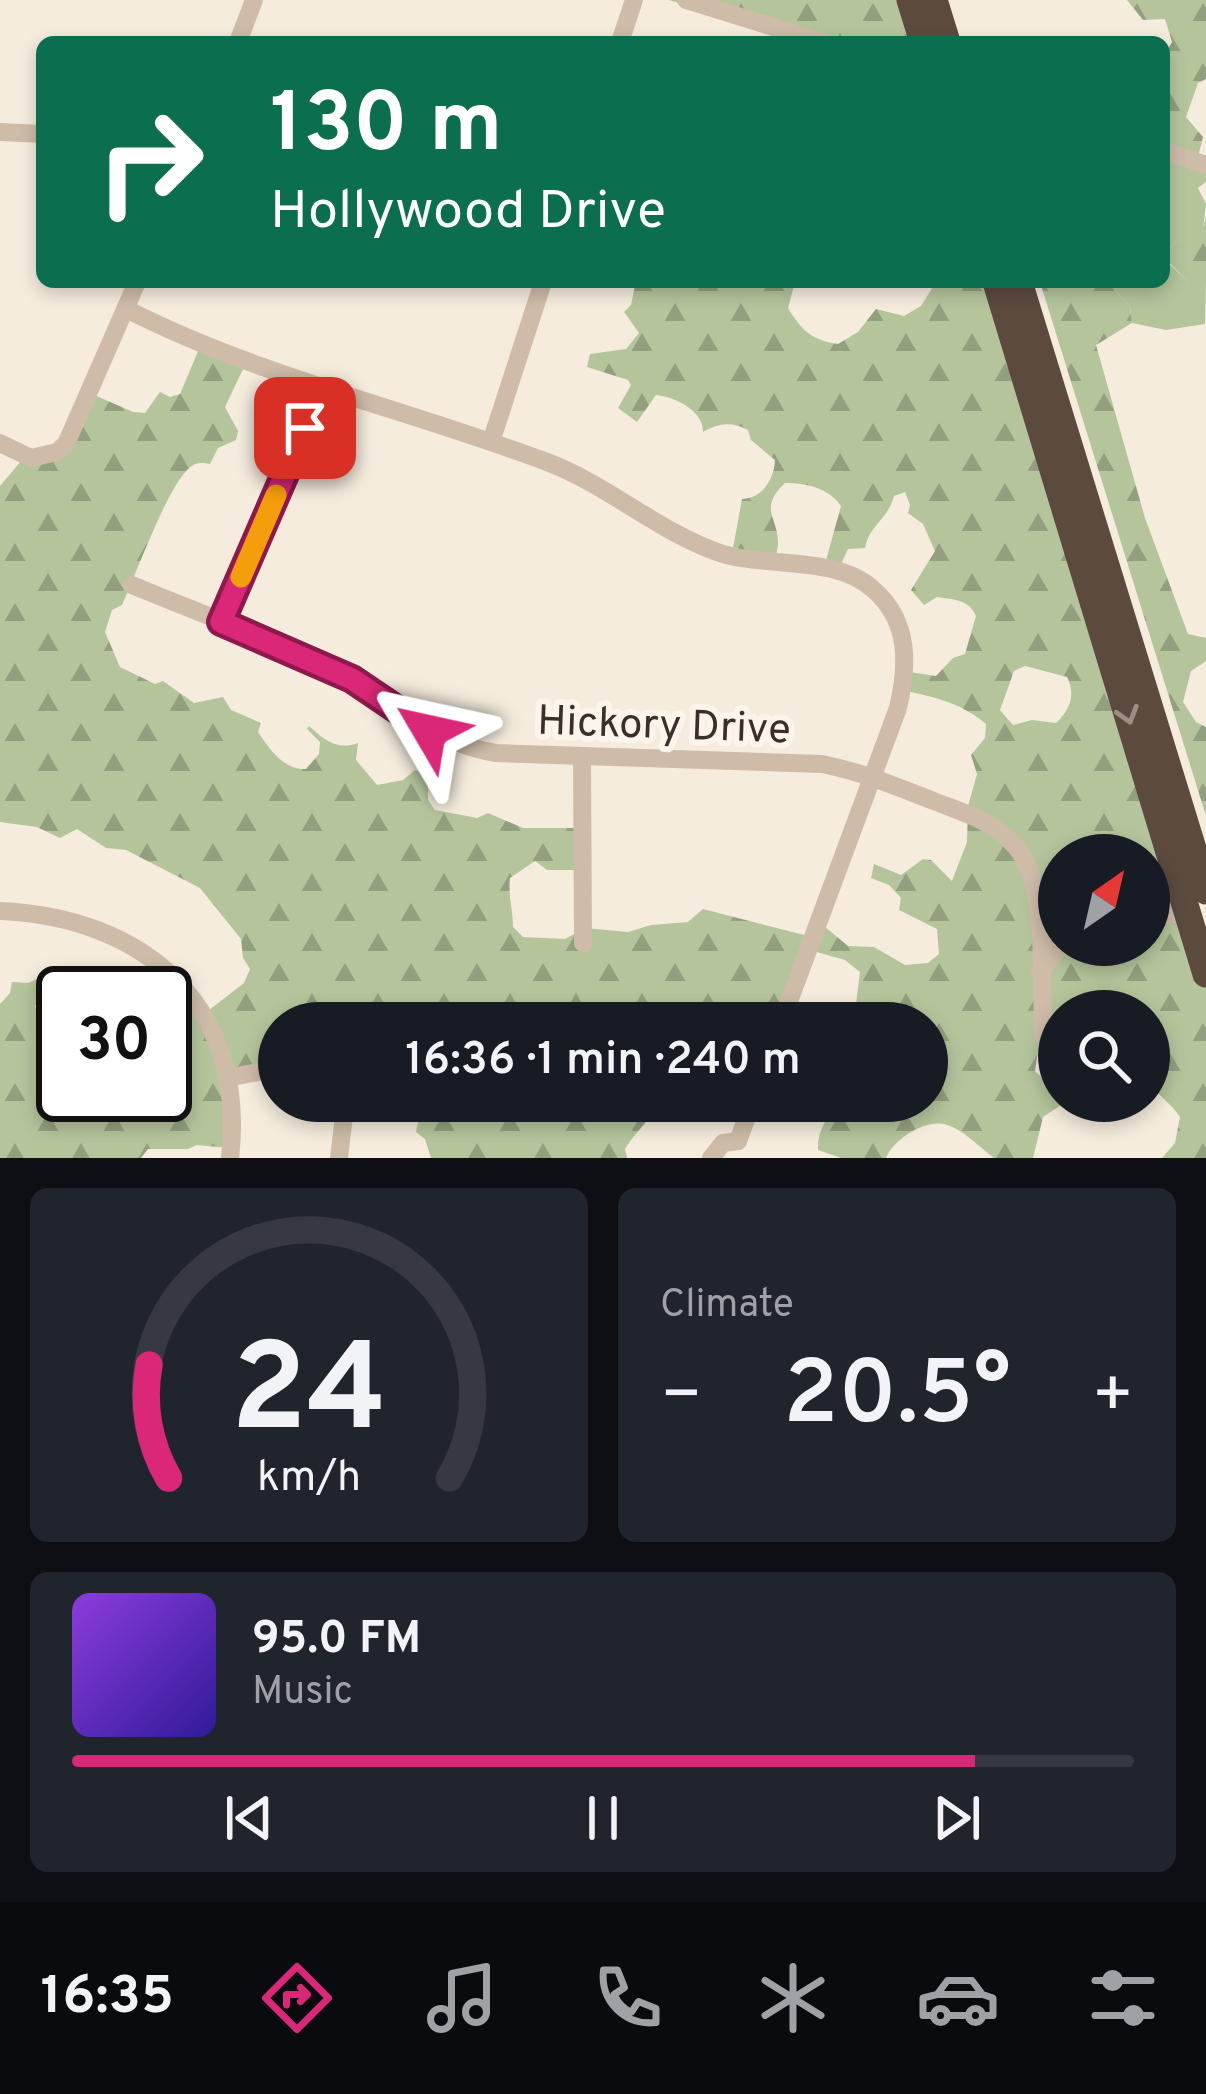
<!DOCTYPE html>
<html lang="en">
<head>
<meta charset="utf-8">
<style>
  :root { --surface:#171b24; --page:#20242c; --text:#f1f3f6; --muted:#9ea1a6; --line:#363941; --accent:#db2777 }
  body { margin:0; font-family:Overpass,sans-serif; background:var(--page); color:var(--text); height:100vh; display:flex; flex-direction:column; font-size:45px; white-space:nowrap }
  * { box-sizing:border-box; margin:0 }
  p { font-size:39px; color:var(--muted) }
  .icon { flex:none; width:66px; height:66px; fill:none; stroke:currentColor; stroke-width:2; stroke-linecap:round; stroke-linejoin:round }
  .map { position:relative; height:1158px; overflow:hidden }
  .details { display:flex; flex-direction:column; gap:30px; padding:30px; background:#0d0f14; flex:1 }
  .details>* { flex:none }
  .banner { position:absolute; left:36px; top:36px; width:1134px; height:252px; border-radius:18px; box-shadow:0 6px 18px #0003; background:#0b6e4f; color:#fff; overflow:hidden }
  .needle { width:78px; rotate:34deg }
  .tools { position:absolute; left:1038px; top:834px; display:grid; gap:24px }
  .tools a { display:grid; place-items:center; width:132px; height:132px; border-radius:50%; background:var(--surface); box-shadow:0 6px 18px #0003; font-size:60px }
  .speed { position:absolute; left:36px; top:966px; display:flex; gap:24px; font-size:60px; font-weight:700; text-align:center }
  .speed>* { display:grid; place-content:center; width:156px; height:156px; border-radius:50%; background:var(--surface); box-shadow:0 6px 18px #0003; line-height:1 }
  .speed .limit { border:6px solid #111; border-radius:18px; background:#fff; color:#111 }
  .pin { position:absolute; display:grid; place-items:center; width:102px; height:102px; color:#fff; margin:-51px; border-radius:24px; box-shadow:0 6px 18px #0006 }
  .me { position:absolute; width:132px; margin:-66px; rotate:306deg; stroke-linejoin:round; filter:drop-shadow(0 0 9px #0008) }
  .turn { display:flex; align-items:center; gap:42px; height:252px; padding:0 36px; font-size:54px }
  .turn .icon { width:156px; height:156px; stroke-width:2.5 }
  .turn b { display:block; font-size:84px; line-height:102px }
  .big { font-size:90px; font-weight:600; line-height:1.1 }
  .details .widget { flex:1; display:flex; flex-direction:column; justify-content:center; gap:18px; min-width:0; padding:0 42px; border-radius:18px; background:var(--page) }
  .details .dial { align-items:center; gap:0 }
  .dial svg { height:312px; overflow:visible; fill:none; stroke:var(--line); stroke-width:7; stroke-linecap:round; text-anchor:middle }
  .dial text { fill:var(--text); stroke:none }
  .song { display:flex; align-items:center; gap:36px }
  .cover { width:144px; height:144px; border-radius:18px; background:linear-gradient(135deg,hsl(270 70% 55%),hsl(250 70% 35%)) }
  .played { height:12px; border-radius:6px; background:linear-gradient(90deg,var(--accent) 85%,var(--line) 85%) }
  .keys { display:flex; justify-content:space-around; direction:ltr }
  .heat { display:flex; justify-content:space-between; align-items:center; font-size:66px; direction:ltr }
  .details .tiles { flex:1; display:grid; gap:30px; grid-template-columns:1fr 1fr }
  .widget:last-child { grid-column:span 2 }
  .trip { position:absolute; left:258px; top:1002px; width:690px; height:120px; border-radius:60px; background:var(--surface); box-shadow:0 6px 18px #0003; font-weight:600; line-height:120px; text-align:center }
  .menu { display:flex; height:192px; justify-content:space-around; align-items:center; background:#090b0e; color:var(--muted) }
  .menu .icon { width:84px; height:84px }
  .menu .active { color:var(--accent) }
  .menu b { font-size:54px; color:var(--text) }
  .map>svg:first-child { display:block }
</style>
</head>
<body>
<div class="map">
<svg width="1206" height="1158" viewBox="0 0 1206 1158">
  <defs>
    <pattern id="forest-firs" width="22" height="20" patternUnits="userSpaceOnUse" patternTransform="scale(3)"><rect width="22" height="20" fill="#b4c59c"/><path d="M5 1l3.5 6h-7zM16 11l3.5 6h-7z" fill="#93a07f"/></pattern>
  </defs>
  <rect width="100%" height="100%" fill="#f5ecdd"/>
  <g fill="#b4c59c">
    <path d="M1164,156L1206,169V182L1198,188L1206,204L1202,236L1174,243L1164,257Z"/>
    <path d="M1164,259L1195,288L1206,284L1205,324L1166,330L1132,323L1130,307L1107,282H1164Z"/>
  </g>
  <g fill="url(#forest-firs)" fill-rule="evenodd">
    <path d="M669,0H909L922,42H812Z"/>
    <path d="M1127,0H1206V79L1198,83L1186,117L1203,137L1197,161L1164,156V56L1172,42L1165,19L1143,20Z"/>
    <path d="M1206,216V284L1195,289L1164,257L1174,243L1201,235Z"/>
    <path d="M631,282H795L788,308C802,331 812,340 838,344L858,332L876,309L904,316L921,306L936,282H997L1206,972V1158H1162L1175,1143L1180,1117C1171,1103 1155,1094 1149,1080V1011H1059V1018L1042,1023L1035,1071L1055,1090L1061,1105L1043,1117L1033,1158H994C979,1147 962,1128 944,1124C923,1120 893,1140 886,1158H841L818,1150C817,1130 828,1114 843,1101H927V1023H842L855,1012L860,972L845,960L806,949L778,1023H739L723,1009L709,1005L698,1010L691,1023H375C363,993 336,1000 321,1023H279V1069L232,1081L228,1148L197,1145L188,1149H148L141,1158H0V1004L10,993L12,982L28,983L41,977L52,983L35,1006L38,1014L63,1032V1095H165V993H134L156,972L200,1017L244,983L250,969L243,958L241,939L200,888L126,850L106,848L77,829L60,838L37,827L0,822V486L21,461L65,446L92,394L133,412L145,413L160,392L170,397L180,394L199,349L244,367L225,407L238,431L236,440L218,448L210,464C202,463 198,462 192,466C170,479 135,577 122,605L112,610L105,632L120,667L155,684L163,681L194,703L223,697L231,710L261,723L258,732C270,750 284,770 306,769L319,754L320,742L307,729L309,726C323,739 337,751 358,743L356,760L377,785L403,780L415,770L428,774V800L435,810L477,818L488,813L523,828H582L579,870H547L535,861L510,878C508,897 513,909 513,927L523,937L565,939L585,928L628,932L651,925L688,922L703,909L804,935L818,921L848,946L874,947L905,965L928,963L939,954L937,929L899,910L901,898L889,885L871,878L874,864L901,875L923,859L931,860L952,881L967,842L968,806L977,774L971,755L985,738L986,724C960,702 934,697 901,690L903,671L936,676L953,658L965,654L976,616C969,599 954,600 937,597L924,605L911,590L935,551L923,524L908,513L910,505L905,492L894,496C887,521 870,524 865,548L848,549L836,575L823,571L841,506C829,488 806,483 785,483C758,509 778,517 778,542C778,550 775,557 774,564L731,559L742,499C763,498 774,479 775,460L751,440L748,430C732,421 718,423 703,432C704,411 675,397 656,395L637,422L618,408L631,385L628,380L587,367L590,354L626,349L639,333L624,312L631,305L635,286ZM1025,666L1067,677C1076,694 1070,710 1056,723L1032,720L1013,725L1000,710L1014,671ZM1059,855H1149V945H1059Z"/>
    <path d="M1040,282H1107L1130,307L1132,323L1096,345L1145,518L1188,634L1206,638V661L1191,671L1183,702L1196,722L1206,727V816Z"/>
    <path d="M422,1101H661C650,1120 636,1131 625,1149L627,1158H431L425,1139L416,1132Z"/>
  </g>
  <g fill="none" stroke-linecap="round" stroke-linejoin="round">
    <g stroke="#cebca8" stroke-width="18">
      <path d="M686,0L822,42"/>
      <path d="M238,42L254,0"/>
      <path d="M620,42L634,0"/>
      <path d="M0,132L42,134"/>
      <path d="M1164,151L1206,165"/>
      <path d="M126,309C260,377 406,409 547,462C608,485 656,530 717,552C766,569 835,554 874,590C910,622 908,665 898,708L781,1023"/>
      <path d="M491,442L543,282"/>
      <path d="M0,443L31,458L57,452L66,444L137,282"/>
      <path d="M132,585C201,614 273,639 340,673C397,702 431,743 496,753L822,764C862,772 898,787 936,802C965,813 995,822 1016,847C1049,885 1041,988 1043,1037"/>
      <path d="M221,622L322,389"/>
      <path d="M582,756L583,943"/>
      <path d="M0,911C144,917 248,1006 230,1158"/>
      <path d="M1149,921L1186,909"/>
      <path d="M1040,972L1061,945"/>
      <path d="M227,1078L279,1068"/>
      <path d="M738,1141L753,1101"/>
      <path d="M339,1158L344,1116L340,1101"/>
      <path d="M711,1158L723,1143L738,1141"/>
    </g>
    <g stroke="#5c4a3f" stroke-width="27">
      <path d="M910,0L923,42"/>
      <path d="M934,0L947,42"/>
      <path d="M996,282L1206,974"/>
      <path d="M1019,282L1206,891"/>
    </g>
  </g>
  <defs><path id="oneway-chevron" d="M-2-3.5L2.5 0L-2 3.5" fill="none" stroke-width="1.6" stroke-linecap="round" stroke-linejoin="round" transform="scale(3)"/></defs>
  <use stroke="#9c8e84" href="#oneway-chevron" transform="translate(1128 715) rotate(73)"/>
  <g fill="none" stroke-linecap="round" stroke-linejoin="round">
    <g stroke="#8e194d" stroke-width="30">
      <path id="route" d="M305,428L221,622L352,679L429,731"/>
    </g>
    <use href="#route" stroke="#db2777" stroke-width="21"/>
    <path stroke="#f59e0b" stroke-width="21" d="M241,577L276,495"/>
  </g>
  <g text-anchor="middle" stroke-width="12" stroke-linejoin="round" paint-order="stroke">
    <g font-size="42" fill="#3a3029" stroke="#fbf5eb">
      <text transform="translate(664 723) rotate(2)" y="15">Hickory Drive</text>
    </g>
  </g>
</svg>
<div class="tools">
<a><svg class="needle" viewBox="-14 -14 28 28"><path d="M0-13l5 13h-10z" fill="#e53935"/><path d="M0 13l5-13h-10z" fill="#9ea1a6"/></svg></a>
<a><svg class="icon" aria-label="search" viewBox="0 0 24 24"><circle cx="10" cy="10" r="6"/><path d="M15 15l6 6"/></svg></a>
</div>
<div class="speed"><div class="limit">30</div></div>
<div class="pin" style="left:305px;top:428px;background:#d93025"><svg class="icon" aria-label="arrive" viewBox="0 0 24 24"><path d="M6 21V4h12l-3 4 3 4H6"/></svg></div>
<svg class="me" style="left:429px;top:731px" viewBox="-20 -20 40 40"><path d="M0-17L14 15 0 8-14 15z" fill="#db2777" stroke="#fff" stroke-width="4"/></svg>
<div class="trip">16:36 · 1 min · 240 m</div>
<div class="banner">
<div class="turn"><svg class="icon" aria-label="right" viewBox="0 0 24 24"><path d="M7 20v-9h11M14 6l5 5-5 5"/></svg><div><b>130 m</b>Hollywood Drive</div></div>
</div>
</div>
<section class="details">
<div class="tiles">
<div class="widget dial"><svg viewBox="0 0 100 80">
<path d="M14 69A42 42 0 1 1 86 69"/>
<path d="M14 69A42 42 0 0 1 9 40" stroke="#db2777"/>
<text x="50" y="56" font-size="32" font-weight="700">24</text>
<text x="50" y="72" font-size="11">km/h</text>
</svg></div>
<div class="widget"><p>Climate</p>
<div class="heat"><a>−</a><b class="big">20.5°</b><a>+</a></div>
</div>
<div class="widget">
<div class="song"><i class="cover"></i><div><b>95.0 FM</b><p>Music</p></div></div>
<div class="played"></div>
<div class="keys"><svg class="icon" aria-label="previous" viewBox="0 0 24 24"><path d="M18 5L8 12l10 7zM5 5v14"/></svg><svg class="icon" aria-label="pause" viewBox="0 0 24 24"><path d="M8 5v14M16 5v14"/></svg><svg class="icon" aria-label="next" viewBox="0 0 24 24"><path d="M6 5l10 7-10 7zM19 5v14"/></svg></div>
</div>
</div>
</section>
<nav class="menu">
<b>16:35</b>
<svg class="icon active" aria-label="directions" viewBox="0 0 24 24"><path d="M12 3l9 9-9 9-9-9zM9 14v-3h6M13 9l2 2-2 2"/></svg>
<svg class="icon" aria-label="music" viewBox="0 0 24 24"><path d="M9 18V5l10-2v13"/><circle cx="6" cy="18" r="3"/><circle cx="16" cy="16" r="3"/></svg>
<svg class="icon" aria-label="phone" viewBox="0 0 24 24"><path d="M5 4h4l2 5-3 2q2 4 5 5l2-3 5 2v4C11 20 4 13 5 4z"/></svg>
<svg class="icon" aria-label="climate" viewBox="0 0 24 24"><path d="M12 3v18M4 7l16 10M4 17L20 7"/></svg>
<svg class="icon" aria-label="car" viewBox="0 0 24 24"><path d="M5 17H2v-5l4-1 3-4h7l3 4 3 1v5h-3M9 17h6M6 11h13"/><circle cx="7" cy="17" r="2"/><circle cx="17" cy="17" r="2"/></svg>
<svg class="icon" aria-label="filters" viewBox="0 0 24 24"><path d="M4 7h16M4 17h16"/><circle cx="9" cy="7" r="2"/><circle cx="15" cy="17" r="2"/></svg>
</nav>
</body>
</html>
